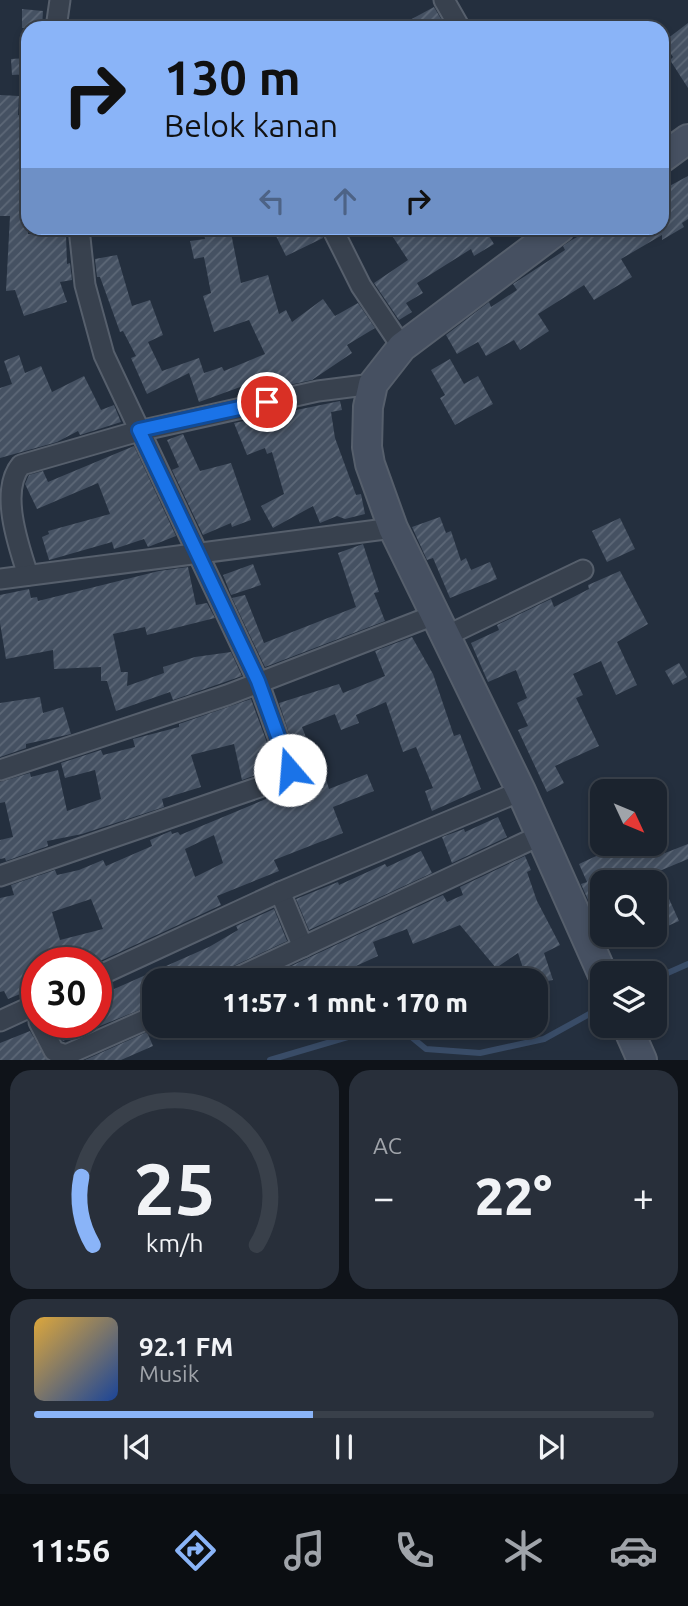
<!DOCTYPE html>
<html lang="id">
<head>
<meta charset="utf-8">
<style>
  :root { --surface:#1b232e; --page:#282f3a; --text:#f1f3f6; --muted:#a0a4aa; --line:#39404a; --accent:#8ab4f8 }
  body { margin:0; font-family:Ubuntu,sans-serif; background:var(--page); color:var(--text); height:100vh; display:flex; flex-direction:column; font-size:26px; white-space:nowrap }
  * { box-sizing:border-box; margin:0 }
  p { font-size:23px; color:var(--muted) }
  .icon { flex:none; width:38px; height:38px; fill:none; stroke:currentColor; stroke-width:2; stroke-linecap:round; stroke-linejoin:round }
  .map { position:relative; height:1060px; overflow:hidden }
  .side { display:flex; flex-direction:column; gap:10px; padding:10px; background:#0f1319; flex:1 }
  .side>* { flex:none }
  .hud { position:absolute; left:21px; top:21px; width:648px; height:214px; border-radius:21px; box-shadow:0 4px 10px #0003,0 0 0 2px var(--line); background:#8ab4f8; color:#111; overflow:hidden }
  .needle { width:46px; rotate:134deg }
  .controls { position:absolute; left:590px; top:779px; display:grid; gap:14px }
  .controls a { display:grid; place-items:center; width:77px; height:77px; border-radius:14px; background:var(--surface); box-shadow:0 4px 10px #0003,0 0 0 2px var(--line); font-size:35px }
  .speed { position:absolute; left:21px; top:947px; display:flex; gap:14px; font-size:35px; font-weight:700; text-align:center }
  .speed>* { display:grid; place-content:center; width:91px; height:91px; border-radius:50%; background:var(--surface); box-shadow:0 4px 10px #0003,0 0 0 2px var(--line); line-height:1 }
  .speed .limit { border:10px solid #d22; background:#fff; color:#111 }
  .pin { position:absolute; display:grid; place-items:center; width:60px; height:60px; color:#fff; margin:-30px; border:4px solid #fff; border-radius:50%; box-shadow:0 2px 7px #0007 }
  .me { position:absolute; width:77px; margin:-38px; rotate:342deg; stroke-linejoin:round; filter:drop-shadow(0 0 5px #0008) }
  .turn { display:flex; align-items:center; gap:24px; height:147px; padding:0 28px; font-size:32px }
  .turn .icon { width:91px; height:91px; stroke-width:2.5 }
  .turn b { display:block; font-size:49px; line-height:60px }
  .lanes { display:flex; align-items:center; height:66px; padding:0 28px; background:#0003; justify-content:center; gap:35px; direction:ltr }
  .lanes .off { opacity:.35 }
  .big { font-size:52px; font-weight:800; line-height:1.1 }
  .side .card { flex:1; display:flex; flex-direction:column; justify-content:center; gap:10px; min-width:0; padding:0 24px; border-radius:21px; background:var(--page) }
  .side .dial { align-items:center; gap:0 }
  .dial svg { height:182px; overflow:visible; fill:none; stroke:var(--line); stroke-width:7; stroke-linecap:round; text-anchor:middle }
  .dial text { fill:var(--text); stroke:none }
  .song { display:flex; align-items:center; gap:21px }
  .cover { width:84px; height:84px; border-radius:10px; background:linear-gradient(135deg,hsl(40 70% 55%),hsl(220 70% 35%)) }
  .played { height:7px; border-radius:4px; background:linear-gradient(90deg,var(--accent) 45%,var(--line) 45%) }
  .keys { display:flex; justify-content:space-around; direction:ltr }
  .heat { display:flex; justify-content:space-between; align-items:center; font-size:38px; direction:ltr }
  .side .tiles { flex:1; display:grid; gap:10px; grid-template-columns:1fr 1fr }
  .card:last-child { grid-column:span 2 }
  .trip { position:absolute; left:142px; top:968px; width:406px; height:70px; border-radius:21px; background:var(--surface); box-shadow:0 4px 10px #0003,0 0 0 2px var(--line); font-weight:800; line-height:70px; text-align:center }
  .menu { display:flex; height:112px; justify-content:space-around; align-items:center; background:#0b0e12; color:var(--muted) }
  .menu .icon { width:49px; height:49px }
  .menu .current { color:var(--accent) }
  .menu b { font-size:32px; color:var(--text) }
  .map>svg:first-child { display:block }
</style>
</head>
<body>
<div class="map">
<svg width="688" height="1060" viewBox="0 0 688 1060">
  <defs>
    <pattern id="building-hatch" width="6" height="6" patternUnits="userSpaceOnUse" patternTransform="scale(1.75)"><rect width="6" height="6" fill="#455162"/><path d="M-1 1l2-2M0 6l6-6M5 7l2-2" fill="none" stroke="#5d6877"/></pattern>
  </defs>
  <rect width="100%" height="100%" fill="#242f3e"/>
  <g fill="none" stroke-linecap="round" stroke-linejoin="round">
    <g stroke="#394c67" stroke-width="6">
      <path d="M654,979L688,964"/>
      <path d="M398,1026L426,1049L480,1053L544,1039L602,1007"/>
      <path d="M270,1060L385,1026"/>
    </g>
  </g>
  <g fill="url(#building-hatch)" fill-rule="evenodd">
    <path d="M434,7L444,24L437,28H395Z"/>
    <path d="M22,9L43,11L42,28H22Z"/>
    <path d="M688,23V88L670,60L673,57L663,42Z"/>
    <path d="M28,58V74L12,75L11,59Z"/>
    <path d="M0,95L19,96L18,115H28V234H66L67,264L70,263L72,280L60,282L67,302L24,316L15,290L6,291L10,216H0Z"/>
    <path d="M688,176V219L682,223L684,227L662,240V235L621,259L632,277L594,300L584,285L538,314L549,331L520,350L514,340L486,356L478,342L457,354L446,335L489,302L491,307L517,290L513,284L565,250L563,246L570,241L593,228H662V190Z"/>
    <path d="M230,228L241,283L268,275L279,314L286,310L292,322L323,299L335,316L358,303L375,328L347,345L352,353L312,380L247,394L243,386L199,402L189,373L147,394L131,358L136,356L123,331L120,332L100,277H97L95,259L117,255L132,306L150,300L163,335L148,342L162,371L199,358L204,373L222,367L224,371L265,354L249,320L214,332L203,296L211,293L204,257L194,259L190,241L205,239L204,232Z"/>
    <path d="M272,228H320L323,238L286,256Z"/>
    <path d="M387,228H484L494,244L474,256L471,249L417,283L423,293L406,303L412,312L399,320L374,283L408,260Z"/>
    <path d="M19,355L25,373L41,366L52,392L84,376L101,410L114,405L121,422L80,435L78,431L57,442L0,458V388L12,384L4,361Z"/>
    <path d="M450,359L464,384L478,376L493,404L455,425L440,398L445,395L431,370Z"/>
    <path d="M340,401L342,410L331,412L335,438L356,495L361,494L365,514L345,519L337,516L320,523L313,506L273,528L261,506L284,494L272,452L267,454L265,448L247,455L234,423Z"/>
    <path d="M183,434L200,471L231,463L251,520L232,527L231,523L203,535L172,470L179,467L167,440Z"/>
    <path d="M134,446L176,536L148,547L144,539L114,549L112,542L49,560L42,537L49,534L48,531L110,514L98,483L37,509L25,484L29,475L43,471L48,482Z"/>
    <path d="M440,517L446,533L451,531L461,561L466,558L471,570L490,562L497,579L450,598L433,558L427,560L412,527Z"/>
    <path d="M620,518L635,549L607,562L592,531Z"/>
    <path d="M363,544L379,592L374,593L385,621L265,667L232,598L245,595L264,643L356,607L338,553Z"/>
    <path d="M253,564L261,585L231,595L223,575Z"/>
    <path d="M188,567L196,605L207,603L215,618L147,635L145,627L113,634L121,672H128L127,686L164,673L163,667L195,657L231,652L242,676L173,700L170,692L116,711L107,681H101V667L54,669L53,650L6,659L0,623V595L29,589L31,598L37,597L38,601L159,571Z"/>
    <path d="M620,571L648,624L617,642L637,685L616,695L601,661L573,674L583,695L576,698L599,746L555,766L564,783L547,792L518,730L528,726L517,703L527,698L516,670L488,682L471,643L499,630L497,625L551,599L554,607L589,589L588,585Z"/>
    <path d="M412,637L433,674L454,736L460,734L481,789L432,811L425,791L433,788L416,747L403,752L386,702L356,715L359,723L341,730L335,714L302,727L315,761L320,760L329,789L367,774L374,791L333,807L343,833L274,860L279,871L217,896L221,905L189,920L98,962H37V987L8,999L4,991L0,992V898L14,895L11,885L55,870L57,875L79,870L103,860L106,866L152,846L150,840L171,831L172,834L178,832L180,835L285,791L302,772L279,703L339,684L343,693L385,676L375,651ZM214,835L223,863L195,877L185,849ZM91,899L103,929L60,940L52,912Z"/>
    <path d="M679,663L687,677L673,685L665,671Z"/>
    <path d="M40,697L43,713L63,707L71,734L26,744V748L0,757V703Z"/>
    <path d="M251,699L276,767L273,769L242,780L234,744L191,755L201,787L162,799L164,807L82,834L47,841L48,846L6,861L5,858L0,859V840L13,837L5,802L0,803V782L30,773L31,777L58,770L67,811L101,799L95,770L65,778L61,763L101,750L103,755L135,747L133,739L179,727V724Z"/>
    <path d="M498,817L507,837L452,863L442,837L464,829L465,832Z"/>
    <path d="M622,844H662L665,853L688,844V859L657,872L679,921L654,932V882H602V917L593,898L588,900L581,884L587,882L579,864Z"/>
    <path d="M421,851L432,873L309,930L296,899L338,882L339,885L385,864L387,867Z"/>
    <path d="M525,856L531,870L527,872L537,901L560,945L544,953L553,980L536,983V980H527L518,953L496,968L460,925L413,944L407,929L373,942L378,956L325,980H261L443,895L447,902L463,895L460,887Z"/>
    <path d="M274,909L287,941L227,969L220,980H154V1004L63,1041L53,1023L96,1022V997L209,947L238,930L236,926Z"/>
    <path d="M30,1031L47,1060H0V1043Z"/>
    <path d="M147,1032L153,1046L121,1060H85Z"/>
  </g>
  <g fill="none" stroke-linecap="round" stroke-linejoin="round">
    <g stroke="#565f6c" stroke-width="23">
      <g id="minor">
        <path d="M444,0L460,28"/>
        <path d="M56,28L60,0"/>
        <path d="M332,228L361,286L402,347"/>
        <path d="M28,575C17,542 0,490 21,465L139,431L318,391L373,384"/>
        <path d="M0,579L393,528"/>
        <path d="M446,636L583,570"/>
        <path d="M0,770L227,695L437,614"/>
        <path d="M0,876L280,780L290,770L258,681L104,355L85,285L79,228"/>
        <path d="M280,892L303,947"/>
        <path d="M96,977L280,892L521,791"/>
        <path d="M232,980L539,836"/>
        <path d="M0,1021L37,1004"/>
        <path d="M39,1022L54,1051L66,1055L154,1016"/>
      </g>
    </g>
    <g stroke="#565f6c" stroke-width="32">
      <g id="secondary">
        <path d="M662,158L688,139"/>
        <path d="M560,228L402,347L373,384L368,407L367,447L370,464L393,528L521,791L602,973"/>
        <path d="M627,1026L642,1060"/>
      </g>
    </g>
    <use href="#minor" stroke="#38414e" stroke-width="19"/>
    <use href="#secondary" stroke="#465061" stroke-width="28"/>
  </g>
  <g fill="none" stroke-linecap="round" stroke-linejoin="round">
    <g stroke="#114b97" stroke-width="18">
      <path id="route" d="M267,402L139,430L258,681L290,770"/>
    </g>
    <use href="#route" stroke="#1a73e8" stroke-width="12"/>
  </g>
</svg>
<div class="controls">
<a><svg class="needle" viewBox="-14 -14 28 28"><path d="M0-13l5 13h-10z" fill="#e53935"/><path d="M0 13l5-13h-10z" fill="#a0a4aa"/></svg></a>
<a><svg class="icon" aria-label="search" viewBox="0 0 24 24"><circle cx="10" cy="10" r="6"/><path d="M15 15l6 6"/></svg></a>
<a><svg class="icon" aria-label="layers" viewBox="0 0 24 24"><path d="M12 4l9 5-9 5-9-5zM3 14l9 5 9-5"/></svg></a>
</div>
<div class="speed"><div class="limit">30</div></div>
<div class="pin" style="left:267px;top:402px;background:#d93025"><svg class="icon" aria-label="arrive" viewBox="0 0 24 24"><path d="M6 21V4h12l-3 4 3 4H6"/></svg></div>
<svg class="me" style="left:290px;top:770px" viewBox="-20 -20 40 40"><circle r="19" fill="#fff"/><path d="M0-13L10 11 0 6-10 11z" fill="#1a73e8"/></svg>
<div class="trip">11:57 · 1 mnt · 170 m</div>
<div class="hud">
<div class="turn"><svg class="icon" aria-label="right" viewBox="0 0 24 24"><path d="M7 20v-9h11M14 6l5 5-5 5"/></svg><div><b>130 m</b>Belok kanan</div></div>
<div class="lanes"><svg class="icon off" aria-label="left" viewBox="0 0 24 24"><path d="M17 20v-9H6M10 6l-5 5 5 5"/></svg><svg class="icon off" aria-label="ahead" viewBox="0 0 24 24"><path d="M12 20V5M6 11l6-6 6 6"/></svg><svg class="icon" aria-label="right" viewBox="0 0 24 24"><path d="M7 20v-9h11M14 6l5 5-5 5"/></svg></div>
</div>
</div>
<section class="side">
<div class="tiles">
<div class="card dial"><svg viewBox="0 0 100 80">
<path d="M14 69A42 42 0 1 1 86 69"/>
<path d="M14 69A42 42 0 0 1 9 39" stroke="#8ab4f8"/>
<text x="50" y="56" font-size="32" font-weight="700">25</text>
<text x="50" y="72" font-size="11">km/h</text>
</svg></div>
<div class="card"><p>AC</p>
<div class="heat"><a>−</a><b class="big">22°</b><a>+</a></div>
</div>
<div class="card">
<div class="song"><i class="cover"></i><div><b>92.1 FM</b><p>Musik</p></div></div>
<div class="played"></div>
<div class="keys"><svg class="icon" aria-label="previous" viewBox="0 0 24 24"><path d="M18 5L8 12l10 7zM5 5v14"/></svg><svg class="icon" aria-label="pause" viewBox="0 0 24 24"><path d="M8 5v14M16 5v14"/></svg><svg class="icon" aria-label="next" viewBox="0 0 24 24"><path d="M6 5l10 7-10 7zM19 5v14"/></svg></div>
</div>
</div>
</section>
<nav class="menu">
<b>11:56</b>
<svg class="icon current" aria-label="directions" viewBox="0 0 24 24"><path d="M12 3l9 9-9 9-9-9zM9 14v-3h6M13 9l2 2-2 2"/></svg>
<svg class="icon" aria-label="music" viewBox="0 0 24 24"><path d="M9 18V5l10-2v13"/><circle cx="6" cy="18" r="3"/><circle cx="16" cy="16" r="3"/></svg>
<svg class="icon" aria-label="phone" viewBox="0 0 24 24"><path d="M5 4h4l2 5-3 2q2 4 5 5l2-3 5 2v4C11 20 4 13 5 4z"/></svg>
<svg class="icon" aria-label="climate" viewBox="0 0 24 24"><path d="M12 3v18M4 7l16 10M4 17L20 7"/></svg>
<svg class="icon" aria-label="car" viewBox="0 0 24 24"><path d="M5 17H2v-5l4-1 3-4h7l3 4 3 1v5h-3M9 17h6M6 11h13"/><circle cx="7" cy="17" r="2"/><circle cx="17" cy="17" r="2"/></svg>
</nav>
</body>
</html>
